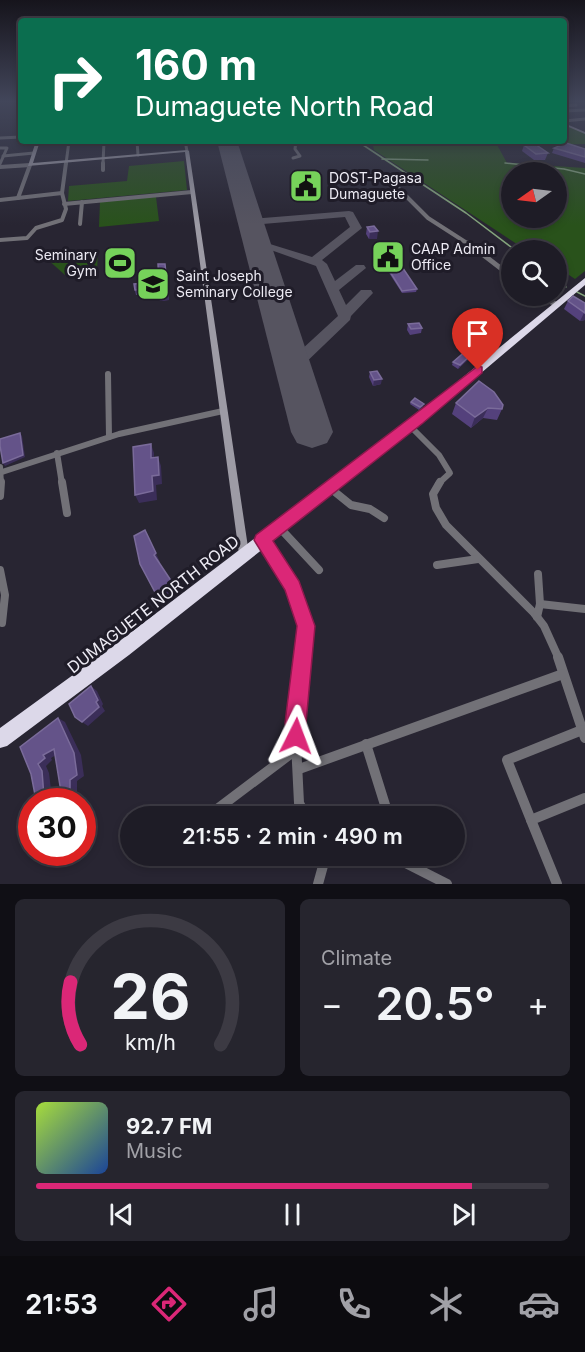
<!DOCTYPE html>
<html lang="en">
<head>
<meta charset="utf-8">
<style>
  :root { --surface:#1e1c26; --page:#26252e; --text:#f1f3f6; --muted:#a1a1a7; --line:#3c3a43; --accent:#db2777 }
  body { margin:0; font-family:Inter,sans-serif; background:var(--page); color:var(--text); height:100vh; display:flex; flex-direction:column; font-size:22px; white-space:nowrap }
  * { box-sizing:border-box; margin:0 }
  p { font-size:20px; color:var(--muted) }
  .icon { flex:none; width:33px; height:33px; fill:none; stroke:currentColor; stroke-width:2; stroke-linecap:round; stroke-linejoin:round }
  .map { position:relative; height:884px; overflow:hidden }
  .drawer { display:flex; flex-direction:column; gap:15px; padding:15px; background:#100f15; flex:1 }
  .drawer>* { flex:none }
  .top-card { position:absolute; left:18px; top:18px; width:549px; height:126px; border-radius:6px; box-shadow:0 3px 9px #0003,0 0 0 2px var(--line); background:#0b6e4f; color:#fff; overflow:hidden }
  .needle { width:39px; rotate:256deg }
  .buttons { position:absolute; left:501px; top:162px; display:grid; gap:12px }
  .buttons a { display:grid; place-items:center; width:66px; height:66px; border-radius:50%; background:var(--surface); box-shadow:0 3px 9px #0003,0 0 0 2px var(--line); font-size:30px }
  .speed { position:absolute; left:18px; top:788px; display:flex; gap:12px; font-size:30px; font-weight:700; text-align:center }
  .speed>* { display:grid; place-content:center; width:78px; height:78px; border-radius:50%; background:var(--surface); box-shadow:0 3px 9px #0003,0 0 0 2px var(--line); line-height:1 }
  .speed .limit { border:9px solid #d22; background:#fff; color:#111 }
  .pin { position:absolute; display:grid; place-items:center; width:51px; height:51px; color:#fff; margin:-62px -26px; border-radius:50% 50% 50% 0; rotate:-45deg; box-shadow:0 0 6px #0007 }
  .pin .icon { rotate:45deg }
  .me { position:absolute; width:66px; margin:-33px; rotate:3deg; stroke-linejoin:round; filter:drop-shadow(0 0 4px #0008) }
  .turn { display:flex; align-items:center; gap:21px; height:126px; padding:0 18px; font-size:27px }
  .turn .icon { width:78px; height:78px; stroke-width:2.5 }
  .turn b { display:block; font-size:42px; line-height:51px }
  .big { font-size:45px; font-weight:600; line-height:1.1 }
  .drawer .tile { flex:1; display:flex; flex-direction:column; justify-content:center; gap:9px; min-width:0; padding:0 21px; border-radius:9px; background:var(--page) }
  .drawer .dial { align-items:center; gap:0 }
  .dial svg { height:156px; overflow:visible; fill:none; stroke:var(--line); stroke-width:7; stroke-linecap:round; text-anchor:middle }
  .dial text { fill:var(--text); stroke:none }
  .song { display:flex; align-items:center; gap:18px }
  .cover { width:72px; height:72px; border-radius:9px; background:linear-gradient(135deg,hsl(80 70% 55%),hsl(220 70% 35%)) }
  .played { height:6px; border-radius:3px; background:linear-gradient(90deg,var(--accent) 85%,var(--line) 85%) }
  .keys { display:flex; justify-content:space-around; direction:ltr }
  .heat { display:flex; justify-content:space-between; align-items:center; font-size:33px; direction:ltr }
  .drawer .tiles { flex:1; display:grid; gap:15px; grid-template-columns:1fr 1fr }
  .tile:last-child { grid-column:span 2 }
  .trip { position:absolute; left:120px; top:806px; width:345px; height:60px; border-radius:30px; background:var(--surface); box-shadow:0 3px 9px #0003,0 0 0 2px var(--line); font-weight:600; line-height:60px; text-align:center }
  .dock { display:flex; height:96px; justify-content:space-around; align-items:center; background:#0c0b0f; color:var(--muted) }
  .dock .icon { width:42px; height:42px }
  .dock .current { color:var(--accent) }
  .dock b { font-size:27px; color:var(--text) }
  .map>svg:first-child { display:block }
</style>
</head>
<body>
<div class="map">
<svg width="585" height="884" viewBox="0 0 585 884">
  <rect width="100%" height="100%" fill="#282532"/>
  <g fill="#29521b" fill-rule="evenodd">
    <path d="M564,125L585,133V144L532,145L529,141H564Z"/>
    <path d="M372,141H495L507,163L585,168V271L575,279L557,267L556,250H526L374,150ZM556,172V218H512V172Z"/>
    <path d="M184,161L187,190L68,201L69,186L127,181L129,166Z"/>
    <path d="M156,197L159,221L99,227L100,202Z"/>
    <path d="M98,252L97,271L65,275L46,258Z"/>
    <path d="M134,255L132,270L106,272L108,257Z"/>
  </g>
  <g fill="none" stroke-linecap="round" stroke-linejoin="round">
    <g stroke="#84a57c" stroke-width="1.5">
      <path d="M357,141L466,213L515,250"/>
      <path d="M382,159L428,160"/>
      <path d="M505,163L564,169L585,174"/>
      <path d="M556,276L566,287"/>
      <path d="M577,292L585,296"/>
    </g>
    <path fill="#565460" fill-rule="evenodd" d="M349,211L353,212L362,228L322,260L327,264L335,281L356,265H364L366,268L339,290L346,305L361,290H371L373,293L351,316L350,320L298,370H288L285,366L288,362L338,316L316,266L251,243L257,240L312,257L350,227L345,217L251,225L246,222L251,219Z"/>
    <path fill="#565460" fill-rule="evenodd" d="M217,141H237L333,432L327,443L312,448L297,443L291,432Z"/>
    <g stroke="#727177" stroke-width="3">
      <path d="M564,106L576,105"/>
      <path d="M564,111L585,110"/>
      <path d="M564,121L585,119"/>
      <path d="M0,138L21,137"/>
      <path d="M137,141L138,155"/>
      <path d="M185,141L187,151"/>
      <path d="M0,148H7L0,164"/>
      <path d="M3,156L34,153"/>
      <path d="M293,158L300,156L295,149L296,141"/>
      <path d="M66,164L69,141"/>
      <path d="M103,164L104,141"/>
    </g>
    <g stroke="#727177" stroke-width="4">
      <path d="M0,167L30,165L18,198"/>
      <path d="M103,170V163"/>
      <path d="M387,177L428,218L470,245"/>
      <path d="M0,200L62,193"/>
      <path d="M64,204L192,192"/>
      <path d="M80,224L82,202"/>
      <path d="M0,240L27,238L36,228L62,220L66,209L62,193L66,163"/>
    </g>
    <g stroke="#727177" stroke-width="5">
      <path d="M468,243L512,277"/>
      <path d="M537,296L556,304"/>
    </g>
    <g stroke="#727177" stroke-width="6">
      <path d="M108,374L109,437"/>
      <path d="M410,426L439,455L450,473L438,484"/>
      <path d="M57,453L62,484"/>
      <path d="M0,467L1,484"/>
      <path d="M2,472L119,434L223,411"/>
    </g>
    <g stroke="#727177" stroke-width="8">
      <path d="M62,482L67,513"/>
      <path d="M440,482L433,494L436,508L446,525L534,613L544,626L559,659"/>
      <path d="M330,488L351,505L370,509L384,518"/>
      <path d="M0,496L1,482"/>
      <path d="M279,527L319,570"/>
      <path d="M262,540C281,564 301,594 306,625C307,635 303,648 302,659"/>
      <path d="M437,565L478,559"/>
      <path d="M0,570L5,595L2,623"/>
      <path d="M540,604L585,609"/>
      <path d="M537,617L540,604L538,574"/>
    </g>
    <g stroke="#727177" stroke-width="10">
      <path d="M302,657L295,723L299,803L302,809L313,816"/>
      <path d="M558,657L585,738"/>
      <path d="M366,744L386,808"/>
      <path d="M299,769L563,674"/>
      <path d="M208,816L297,749"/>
      <path d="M531,820L507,760L582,730L585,733"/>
      <path d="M390,855L447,884"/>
      <path d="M318,884L326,855"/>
      <path d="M557,884L531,820L585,798"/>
    </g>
    <g fill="#9d9ba5" fill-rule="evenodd">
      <path d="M564,123L585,132V134L564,125Z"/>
      <path d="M36,141H40L33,163L187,150L189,151L249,554L248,558L244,559L240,558L239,554L185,152L28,166Z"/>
    </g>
    <path fill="#dcd8e9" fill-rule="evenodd" d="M585,278V285L422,423L129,655L7,746L0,748V728L117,643L414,417Z"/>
  </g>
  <g fill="#54417c">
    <path d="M524,145L548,153L545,160H534L522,151Z"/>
    <path d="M554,148L585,149V163L552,153Z"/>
    <path d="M367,227L377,239H369L366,234Z"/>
    <path d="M384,253L417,289L416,292L402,293L382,262V259H385L383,256Z"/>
    <path d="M165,264L169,300L160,301L158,293L136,295L135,290L159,282Z"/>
    <path d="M568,301L585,303V320L580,321L564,309Z"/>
    <path d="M408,324L422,328L421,333L410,335L407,330Z"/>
    <path d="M473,353L472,356L458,369L452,365L453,362Z"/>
    <path d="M370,372L381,384L373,386L369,377Z"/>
    <path d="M411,402L423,406L419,410L410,404Z"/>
    <path d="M456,403L502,409L497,420L483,418L471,428L452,414Z"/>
  </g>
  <g fill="#3b2e59">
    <path d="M378,231L377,239H369L370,232Z"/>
    <path d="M165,264L169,300L160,301L159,296Z"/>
    <path d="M584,313H585V320L580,321Z"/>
    <path d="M473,353L472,356L458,369L460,365Z"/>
    <path d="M382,379L381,384L373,386L374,380Z"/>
    <path d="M488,408L483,418L471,428L475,417Z"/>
    <path d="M20,433L22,436L25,457L5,466L3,463Z"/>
    <path d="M151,444L154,453V467L151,458Z"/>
    <path d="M158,457L161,466L162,484L156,485L157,500L139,503L135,495L152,476Z"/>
    <path d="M145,530L160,562L158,564L154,555Z"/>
    <path d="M174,585L178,593L162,604L157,596Z"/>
    <path d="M91,686L97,691L103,704L102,706L105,711L88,726L82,722Z"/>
    <path d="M58,718L65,722L81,755L84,776L77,781V794L69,799L62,798L70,780Z"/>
    <path d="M54,749L61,752L51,758L52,760L46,766L49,773L52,798L45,801L36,800L38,764L43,755Z"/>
  </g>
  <g fill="#645389" stroke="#7a6b9a" stroke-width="1.5">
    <path d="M566,143L585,149V157L554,148Z"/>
    <path d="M535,144L548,153L536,154L524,145Z"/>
    <path d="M374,226L378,231L370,232L367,227Z"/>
    <path d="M392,252L417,289L402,291L382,259H387L384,253Z"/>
    <path d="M158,264H165L168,295L159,296L158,288L135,290L134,284L159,282Z"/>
    <path d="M573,296L585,303V313L568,301Z"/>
    <path d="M419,323L422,328L411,329L408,324Z"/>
    <path d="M467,350L473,353L460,365L453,362Z"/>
    <path d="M377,371L382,379L374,380L370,372Z"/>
    <path d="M479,381L494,392L503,405L502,409L488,408L475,417L456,403Z"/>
    <path d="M415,398L424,404L420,407L411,402Z"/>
    <path d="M20,433L23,455L3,463L0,446V439Z"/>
    <path d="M151,444V458L158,457L159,475L152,476L153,491L135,495L133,447Z"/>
    <path d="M145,530L156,553L154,555L174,585L157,596L140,564L134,536Z"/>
    <path d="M91,686L98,700L96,702L99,707L82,722L75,717L69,704Z"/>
    <path d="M58,718L74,753L77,775L70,780V793L62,798L54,749L43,755L45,758L38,764L42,771L44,797L36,800L31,774L20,747Z"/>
  </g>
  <linearGradient id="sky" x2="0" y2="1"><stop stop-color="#16141c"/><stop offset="0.45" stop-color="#42465a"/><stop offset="1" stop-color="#42465a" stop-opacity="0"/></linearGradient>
  <rect width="585" height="225" fill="url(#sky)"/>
  <path fill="#db2777" stroke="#8e194d" stroke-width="1.5" d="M478,366L482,367V373L423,423L273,541L299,581L315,626L306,723L307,736L304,743L296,746L289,743L285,723L297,626L285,590L254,540L256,535Z"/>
  <defs>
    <g id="civic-square" transform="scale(1.725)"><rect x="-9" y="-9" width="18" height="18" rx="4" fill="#76d25a" stroke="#1f1c28"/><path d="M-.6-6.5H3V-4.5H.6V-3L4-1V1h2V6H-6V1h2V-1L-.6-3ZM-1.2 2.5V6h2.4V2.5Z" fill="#111"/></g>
    <g id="stadium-square" transform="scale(1.725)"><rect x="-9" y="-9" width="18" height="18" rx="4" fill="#76d25a" stroke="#1f1c28"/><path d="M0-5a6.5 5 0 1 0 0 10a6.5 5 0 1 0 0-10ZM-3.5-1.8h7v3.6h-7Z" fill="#111"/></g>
    <g id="university-square" transform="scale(1.725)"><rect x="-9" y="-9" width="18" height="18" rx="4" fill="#76d25a" stroke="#1f1c28"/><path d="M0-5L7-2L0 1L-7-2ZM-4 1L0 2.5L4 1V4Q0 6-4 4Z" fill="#111"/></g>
  </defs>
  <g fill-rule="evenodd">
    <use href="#civic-square" x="306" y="186"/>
    <use href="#civic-square" x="388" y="257"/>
    <use href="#stadium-square" x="120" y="263"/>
    <use href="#university-square" x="153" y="284"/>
  </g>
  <g text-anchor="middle" stroke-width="6" stroke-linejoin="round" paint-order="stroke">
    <g font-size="14" fill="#edebf4" stroke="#1f1c28" text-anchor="start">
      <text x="329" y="183">DOST-Pagasa<tspan x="329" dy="16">Dumaguete</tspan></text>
      <text x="411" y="254">CAAP Admin<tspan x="411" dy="16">Office</tspan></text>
      <text x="97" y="260" text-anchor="end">Seminary<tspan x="97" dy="16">Gym</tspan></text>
      <text x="176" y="281">Saint Joseph<tspan x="176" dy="16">Seminary College</tspan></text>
    </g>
    <g font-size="16" fill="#edebf4" stroke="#1f1c28">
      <text transform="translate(153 604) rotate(-38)" y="6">DUMAGUETE NORTH ROAD</text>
    </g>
  </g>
</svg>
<div class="buttons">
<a><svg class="needle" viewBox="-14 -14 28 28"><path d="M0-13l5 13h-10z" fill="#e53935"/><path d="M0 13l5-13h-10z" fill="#a1a1a7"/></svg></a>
<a><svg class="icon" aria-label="search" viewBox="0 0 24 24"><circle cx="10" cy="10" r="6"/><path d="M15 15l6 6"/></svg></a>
</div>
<div class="speed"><div class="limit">30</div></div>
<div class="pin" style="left:478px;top:370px;background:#d93025"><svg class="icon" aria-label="arrive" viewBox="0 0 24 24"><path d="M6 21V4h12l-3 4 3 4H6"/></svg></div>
<svg class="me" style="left:296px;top:736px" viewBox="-20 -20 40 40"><path d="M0-17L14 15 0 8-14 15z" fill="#db2777" stroke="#fff" stroke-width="4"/></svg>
<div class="trip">21:55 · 2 min · 490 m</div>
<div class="top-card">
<div class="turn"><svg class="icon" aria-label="right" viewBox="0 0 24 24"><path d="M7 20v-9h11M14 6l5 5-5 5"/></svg><div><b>160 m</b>Dumaguete North Road</div></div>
</div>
</div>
<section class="drawer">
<div class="tiles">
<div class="tile dial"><svg viewBox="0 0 100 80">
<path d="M14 69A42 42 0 1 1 86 69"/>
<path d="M14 69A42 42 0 0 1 9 37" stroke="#db2777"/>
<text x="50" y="56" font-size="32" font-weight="700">26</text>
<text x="50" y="72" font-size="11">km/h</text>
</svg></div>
<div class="tile"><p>Climate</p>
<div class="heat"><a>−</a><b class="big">20.5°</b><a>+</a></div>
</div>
<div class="tile">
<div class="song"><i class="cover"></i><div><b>92.7 FM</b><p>Music</p></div></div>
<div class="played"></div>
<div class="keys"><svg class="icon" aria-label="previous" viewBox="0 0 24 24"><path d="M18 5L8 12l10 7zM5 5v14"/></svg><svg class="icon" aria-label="pause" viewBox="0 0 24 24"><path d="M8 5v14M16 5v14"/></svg><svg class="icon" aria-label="next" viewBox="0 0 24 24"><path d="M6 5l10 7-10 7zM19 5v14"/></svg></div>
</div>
</div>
</section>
<nav class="dock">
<b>21:53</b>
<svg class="icon current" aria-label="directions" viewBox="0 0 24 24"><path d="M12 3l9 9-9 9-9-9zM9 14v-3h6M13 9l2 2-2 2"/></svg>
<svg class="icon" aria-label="music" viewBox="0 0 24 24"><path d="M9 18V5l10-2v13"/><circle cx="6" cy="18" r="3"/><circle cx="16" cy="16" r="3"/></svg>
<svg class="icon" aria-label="phone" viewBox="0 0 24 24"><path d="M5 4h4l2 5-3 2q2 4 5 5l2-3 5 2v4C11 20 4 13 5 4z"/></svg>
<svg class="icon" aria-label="climate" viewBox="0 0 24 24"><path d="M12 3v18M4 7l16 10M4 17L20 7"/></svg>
<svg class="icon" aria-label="car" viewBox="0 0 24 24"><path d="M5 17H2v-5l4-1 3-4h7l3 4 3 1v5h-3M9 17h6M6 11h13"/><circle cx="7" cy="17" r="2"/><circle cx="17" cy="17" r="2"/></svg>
</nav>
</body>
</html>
